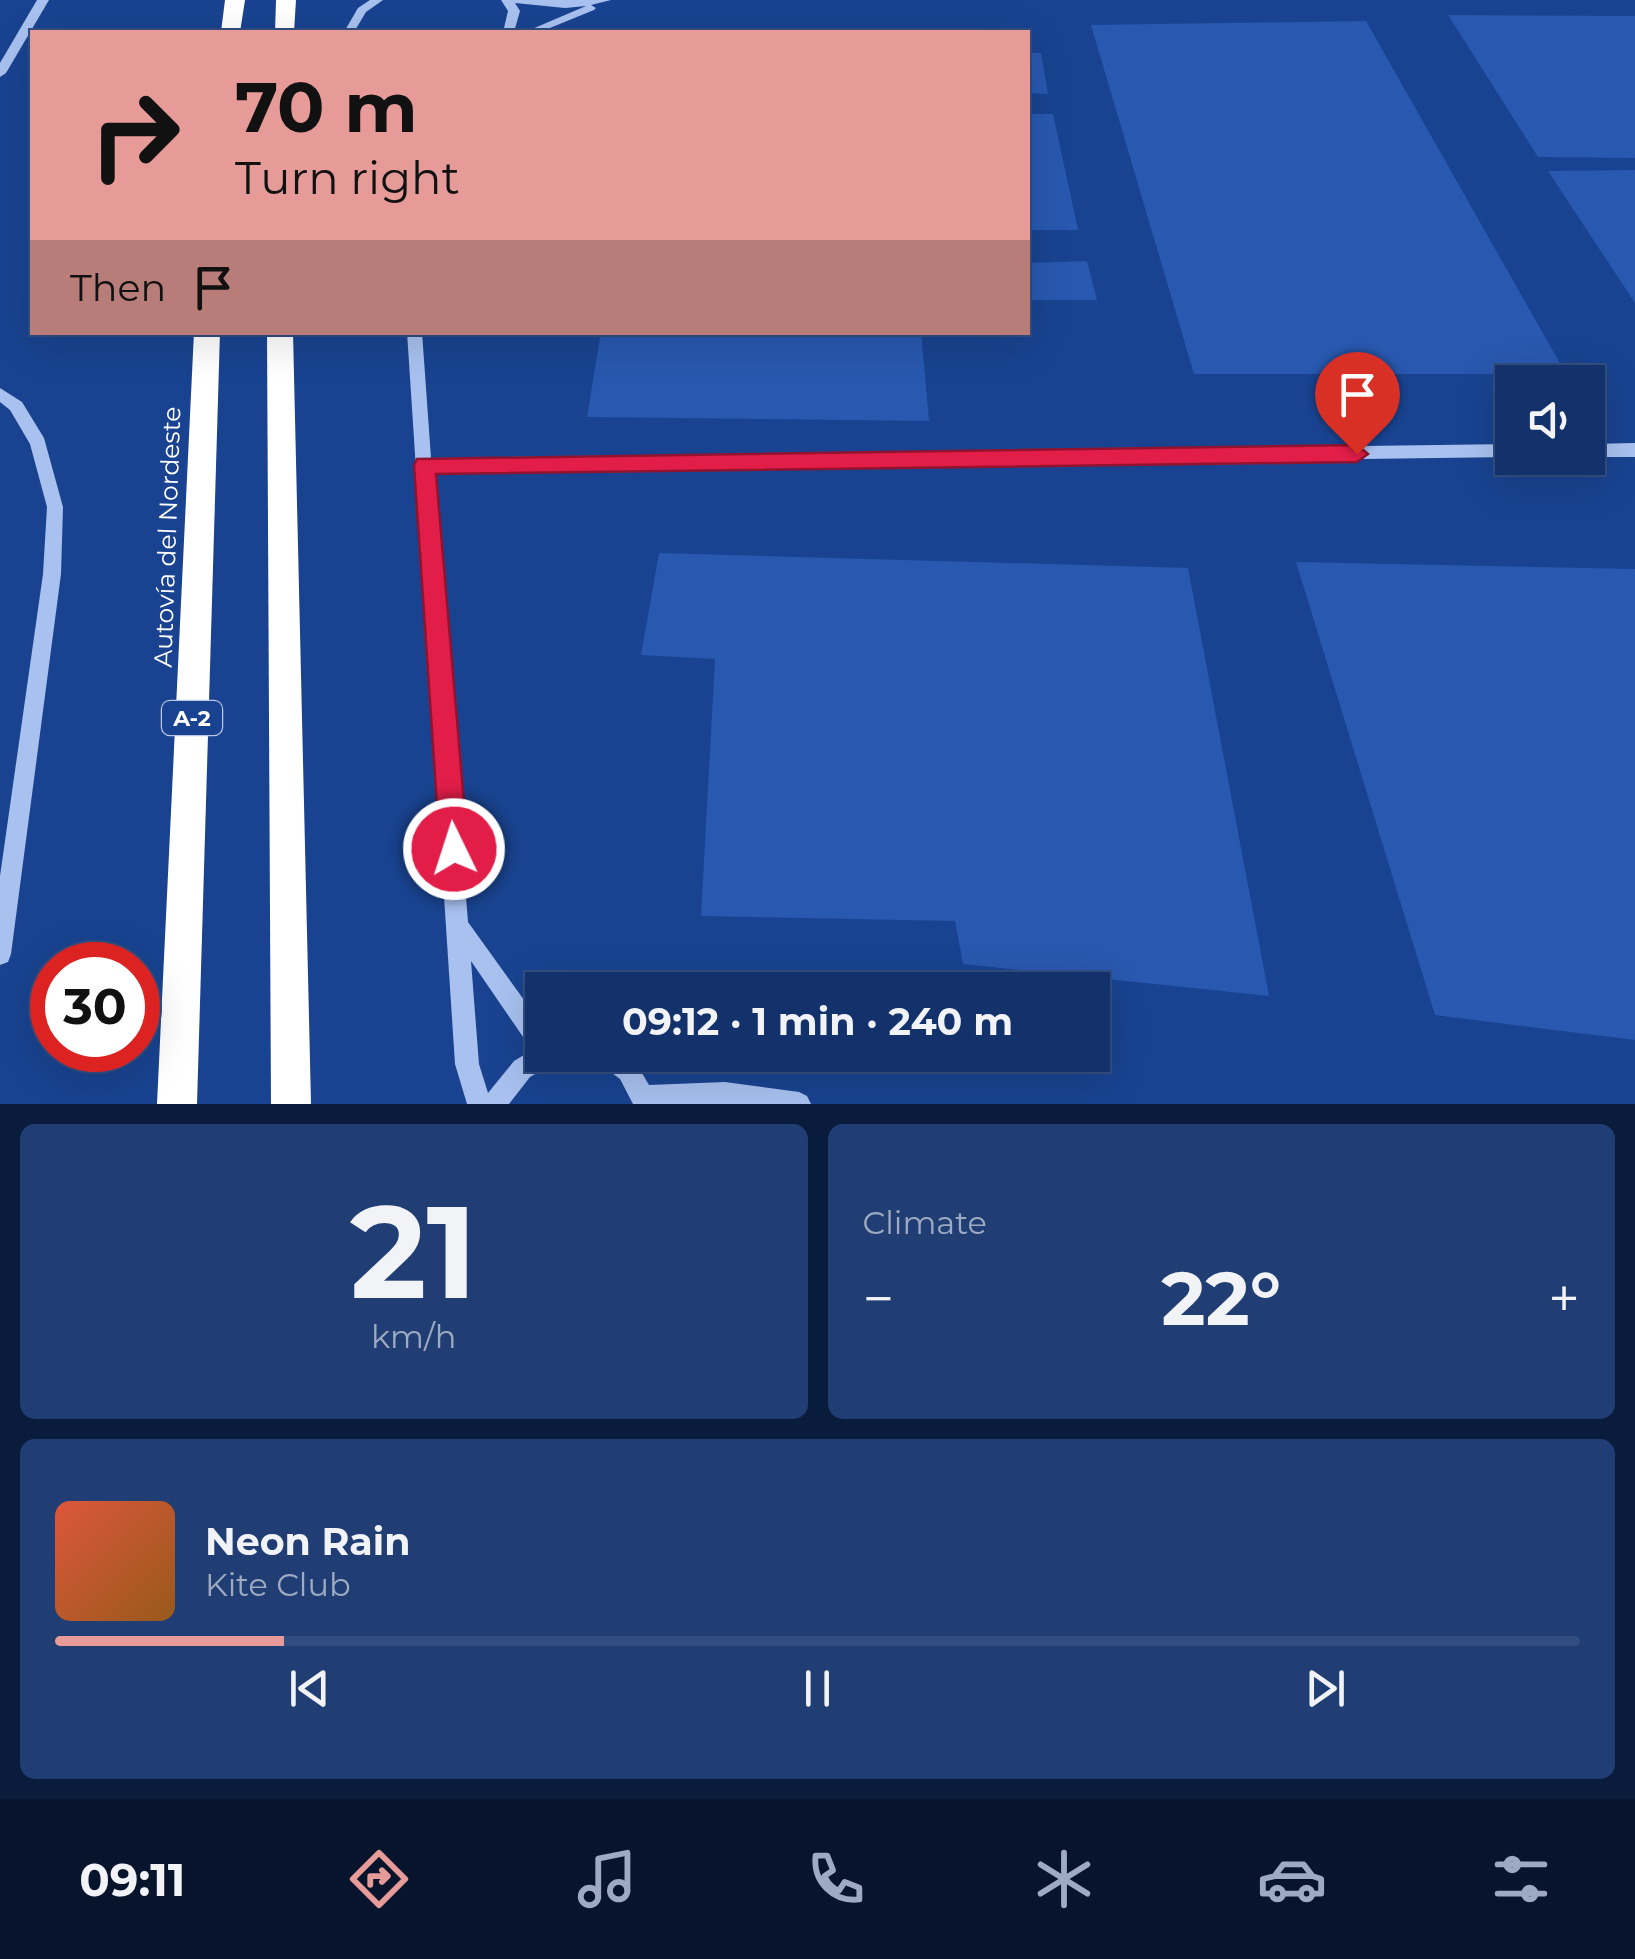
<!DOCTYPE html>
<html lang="en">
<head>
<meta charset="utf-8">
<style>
  :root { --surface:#13326c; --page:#203e74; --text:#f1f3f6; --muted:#9daac2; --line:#324d7f; --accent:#e69b98 }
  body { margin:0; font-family:Montserrat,sans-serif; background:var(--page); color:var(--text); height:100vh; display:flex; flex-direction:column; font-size:38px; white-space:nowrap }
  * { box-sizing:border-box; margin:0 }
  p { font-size:32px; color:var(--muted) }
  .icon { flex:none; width:55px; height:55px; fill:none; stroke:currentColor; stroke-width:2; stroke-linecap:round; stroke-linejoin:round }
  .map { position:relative; height:1104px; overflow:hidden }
  .panel { display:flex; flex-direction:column; gap:20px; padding:20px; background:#0a1c3b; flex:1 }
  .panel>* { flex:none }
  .banner { position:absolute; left:30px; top:30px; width:1000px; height:305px; border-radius:0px; box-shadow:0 10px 40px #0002,0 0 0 2px var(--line); background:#e69b98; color:#111; overflow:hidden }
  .tools { position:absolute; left:1495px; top:365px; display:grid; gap:20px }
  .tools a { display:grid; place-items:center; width:110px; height:110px; border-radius:0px; background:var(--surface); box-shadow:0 10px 40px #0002,0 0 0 2px var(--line); font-size:50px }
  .speed { position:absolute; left:30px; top:942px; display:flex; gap:20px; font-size:50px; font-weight:700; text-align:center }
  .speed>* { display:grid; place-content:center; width:130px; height:130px; border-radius:50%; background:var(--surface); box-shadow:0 10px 40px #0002,0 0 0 2px var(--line); line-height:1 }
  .speed .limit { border:15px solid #d22; background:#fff; color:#111 }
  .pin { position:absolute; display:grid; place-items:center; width:85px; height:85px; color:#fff; margin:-102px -42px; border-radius:50% 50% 50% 0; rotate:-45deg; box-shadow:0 0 10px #0007 }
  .pin .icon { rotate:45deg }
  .me { position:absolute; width:110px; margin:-55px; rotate:356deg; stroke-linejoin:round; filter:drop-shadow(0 0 8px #0008) }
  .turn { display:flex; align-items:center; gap:35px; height:210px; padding:0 40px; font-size:45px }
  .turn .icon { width:130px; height:130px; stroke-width:2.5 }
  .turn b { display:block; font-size:70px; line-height:85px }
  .then { display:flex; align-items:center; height:95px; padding:0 40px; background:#0003; gap:20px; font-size:38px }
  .big { font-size:75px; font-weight:700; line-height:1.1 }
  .panel .tile { flex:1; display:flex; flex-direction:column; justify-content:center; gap:15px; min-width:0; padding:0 35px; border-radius:15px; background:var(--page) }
  .panel .dial { align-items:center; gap:0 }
  .dial b { font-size:130px; line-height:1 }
  .song { display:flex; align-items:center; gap:30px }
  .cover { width:120px; height:120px; border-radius:15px; background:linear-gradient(135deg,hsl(10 70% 55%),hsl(30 70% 35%)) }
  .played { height:10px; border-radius:5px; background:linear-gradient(90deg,var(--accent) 15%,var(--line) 15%) }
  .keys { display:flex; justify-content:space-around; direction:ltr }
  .heat { display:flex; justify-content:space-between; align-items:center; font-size:55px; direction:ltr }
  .panel .tiles { flex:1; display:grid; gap:20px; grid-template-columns:1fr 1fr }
  .tile:last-child { grid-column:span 2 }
  .trip { position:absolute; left:525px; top:972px; width:585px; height:100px; border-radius:0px; background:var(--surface); box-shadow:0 10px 40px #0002,0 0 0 2px var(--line); font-weight:700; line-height:100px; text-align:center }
  .menu { display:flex; height:160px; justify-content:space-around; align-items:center; background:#08142b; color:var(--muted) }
  .menu .icon { width:70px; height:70px }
  .menu .selected { color:var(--accent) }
  .menu b { font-size:45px; color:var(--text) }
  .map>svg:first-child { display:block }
</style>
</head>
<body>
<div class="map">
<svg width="1635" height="1104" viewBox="0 0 1635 1104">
  <rect width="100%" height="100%" fill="#194390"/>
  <g fill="#2858af">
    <path d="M1448,15L1635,16V158L1538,157Z"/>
    <path d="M1366,21L1566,374H1194L1091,25Z"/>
    <path d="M1028,53H1041L1048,94L1028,93Z"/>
    <path d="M1028,114H1053L1078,230H1028Z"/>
    <path d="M1635,170V303L1548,171Z"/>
    <path d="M1087,261L1097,300H1028V263Z"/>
    <path d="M601,332H921L929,421L587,417Z"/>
    <path d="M659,553L1188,568L1269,996L963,964L955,921L701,916L715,659L641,655Z"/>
    <path d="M1296,562L1635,569V1040L1435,1015Z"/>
  </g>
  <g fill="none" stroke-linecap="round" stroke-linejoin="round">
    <g fill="#a8c1ef" fill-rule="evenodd">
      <path d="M37,0H49L6,73L0,77V63Z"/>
      <path d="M370,0H383L366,12L354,32H344L358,8Z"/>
      <path d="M501,0H611L591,5L596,8L594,10L540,32H525L586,6L565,8L515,3L520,11L514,32H503L508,11Z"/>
      <path d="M407,332H422L431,458L1512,444V457L432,472L468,922L542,1025V1055H558L554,1063L530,1077L509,1104H467L455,1064ZM471,961L532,1050L514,1061L488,1093L479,1064Z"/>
      <path d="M0,388L22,402L44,438L63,507L61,574L11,954L8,962L0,965V876L43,574L47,507L30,444L10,410L0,402Z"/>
      <path d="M1635,443V457H1588V444Z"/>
      <path d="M595,1055C629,1055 632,1055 649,1085L725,1082L799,1092L807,1096L811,1104H633L620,1079L599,1063Z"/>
    </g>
    <g fill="#fff" fill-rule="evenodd">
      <path d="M225,0H245L240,32H221Z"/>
      <path d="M276,0H296L294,32H275Z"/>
      <path d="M194,332H220L197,1104H157Z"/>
      <path d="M267,332H293L311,1104H271Z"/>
    </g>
  </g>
  <path fill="#e11d48" stroke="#92132f" stroke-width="2.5" d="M1357,445L1368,454L1357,462L436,474L468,849L464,859L454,863L444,859L440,849L414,465L417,459Z"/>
  <g text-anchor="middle" stroke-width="10" stroke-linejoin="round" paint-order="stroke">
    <rect fill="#194390" stroke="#bac7de" stroke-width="2.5" x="162" y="701" width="60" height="34" rx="8"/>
    <g font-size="22" font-weight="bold" fill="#fff">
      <text x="192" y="726">A-2</text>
    </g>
    <g font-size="25" fill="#fff" stroke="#194390">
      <text transform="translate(167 537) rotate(-88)" y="9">Autovía del Nordeste</text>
    </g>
  </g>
</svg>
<div class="tools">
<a><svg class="icon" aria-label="sound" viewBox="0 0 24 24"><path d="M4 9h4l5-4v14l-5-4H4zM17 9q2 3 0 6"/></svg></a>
</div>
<div class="speed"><div class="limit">30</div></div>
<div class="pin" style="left:1357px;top:454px;background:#d93025"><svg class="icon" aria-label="arrive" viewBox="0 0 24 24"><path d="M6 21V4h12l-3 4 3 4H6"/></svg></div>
<svg class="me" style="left:454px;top:849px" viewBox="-20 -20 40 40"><circle r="17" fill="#e11d48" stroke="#fff" stroke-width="3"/><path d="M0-11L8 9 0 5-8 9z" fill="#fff"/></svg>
<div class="trip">09:12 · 1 min · 240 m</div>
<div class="banner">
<div class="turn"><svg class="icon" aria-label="right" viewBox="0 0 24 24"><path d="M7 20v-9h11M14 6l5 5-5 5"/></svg><div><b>70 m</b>Turn right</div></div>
<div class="then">Then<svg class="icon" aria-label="arrive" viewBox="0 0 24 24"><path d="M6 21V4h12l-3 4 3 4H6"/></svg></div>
</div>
</div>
<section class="panel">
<div class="tiles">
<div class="tile dial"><b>21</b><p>km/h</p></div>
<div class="tile"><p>Climate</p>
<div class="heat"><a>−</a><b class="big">22°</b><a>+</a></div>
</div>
<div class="tile">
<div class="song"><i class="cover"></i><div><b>Neon Rain</b><p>Kite Club</p></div></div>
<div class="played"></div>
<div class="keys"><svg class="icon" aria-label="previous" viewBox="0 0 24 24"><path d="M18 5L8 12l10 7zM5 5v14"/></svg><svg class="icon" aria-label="pause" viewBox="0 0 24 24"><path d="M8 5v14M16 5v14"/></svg><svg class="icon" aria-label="next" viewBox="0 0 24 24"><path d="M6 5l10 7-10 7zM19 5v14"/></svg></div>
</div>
</div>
</section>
<nav class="menu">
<b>09:11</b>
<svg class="icon selected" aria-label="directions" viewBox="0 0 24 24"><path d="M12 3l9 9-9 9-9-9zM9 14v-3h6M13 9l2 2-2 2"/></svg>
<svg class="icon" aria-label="music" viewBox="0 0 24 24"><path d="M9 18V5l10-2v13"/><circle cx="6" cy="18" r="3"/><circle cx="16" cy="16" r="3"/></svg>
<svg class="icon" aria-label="phone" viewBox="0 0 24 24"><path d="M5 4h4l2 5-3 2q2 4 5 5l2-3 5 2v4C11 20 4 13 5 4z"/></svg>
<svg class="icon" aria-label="climate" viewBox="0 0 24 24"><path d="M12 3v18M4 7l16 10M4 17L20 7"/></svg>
<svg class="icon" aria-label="car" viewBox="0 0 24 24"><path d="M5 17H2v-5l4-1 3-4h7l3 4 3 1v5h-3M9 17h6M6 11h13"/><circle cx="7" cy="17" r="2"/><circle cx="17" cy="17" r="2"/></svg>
<svg class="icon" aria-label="filters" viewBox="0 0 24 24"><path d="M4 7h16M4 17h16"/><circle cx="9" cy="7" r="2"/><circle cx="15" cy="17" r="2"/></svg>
</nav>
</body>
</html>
